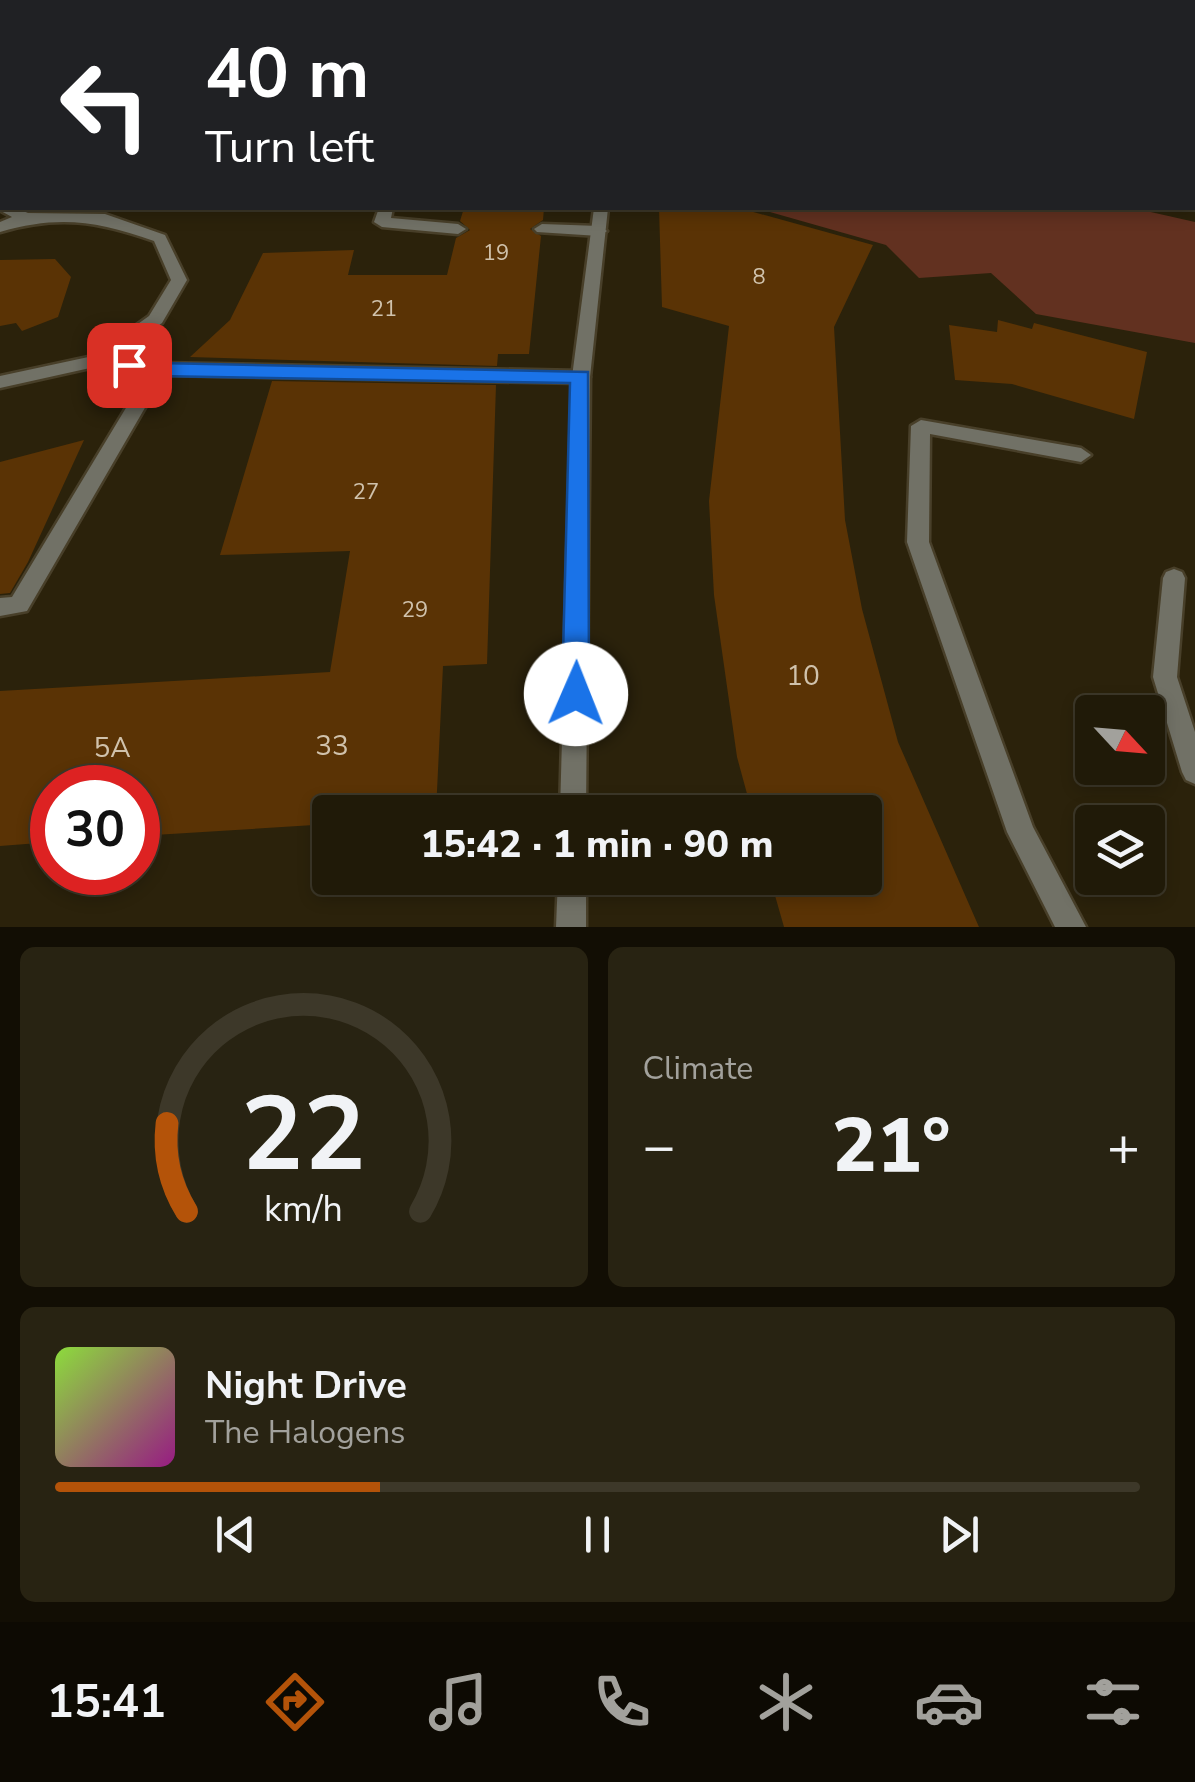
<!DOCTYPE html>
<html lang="en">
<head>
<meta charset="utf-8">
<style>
  :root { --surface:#201a08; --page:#282312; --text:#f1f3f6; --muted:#a2a19c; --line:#3d3829; --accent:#b45309 }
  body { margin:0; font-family:"Nunito Sans",sans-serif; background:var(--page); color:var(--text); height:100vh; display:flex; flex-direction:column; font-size:38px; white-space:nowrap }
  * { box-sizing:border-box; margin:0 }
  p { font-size:32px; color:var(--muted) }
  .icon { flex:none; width:55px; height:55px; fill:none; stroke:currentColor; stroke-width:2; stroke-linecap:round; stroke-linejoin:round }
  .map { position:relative; height:927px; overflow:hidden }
  .drawer { display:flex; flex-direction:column; gap:20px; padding:20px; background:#120e04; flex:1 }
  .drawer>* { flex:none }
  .hud { position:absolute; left:0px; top:0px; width:1195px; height:210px; box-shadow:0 5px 15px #0003,0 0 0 2px var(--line); background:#202124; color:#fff; overflow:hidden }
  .needle { width:65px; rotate:116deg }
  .buttons { position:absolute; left:1075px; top:695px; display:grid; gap:20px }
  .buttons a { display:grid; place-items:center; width:90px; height:90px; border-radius:10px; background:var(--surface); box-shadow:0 5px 15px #0003,0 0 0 2px var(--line); font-size:50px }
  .speed { position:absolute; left:30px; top:765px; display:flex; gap:20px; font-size:50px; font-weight:700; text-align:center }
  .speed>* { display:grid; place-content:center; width:130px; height:130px; border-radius:50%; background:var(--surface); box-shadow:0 5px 15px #0003,0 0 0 2px var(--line); line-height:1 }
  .speed .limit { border:15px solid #d22; background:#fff; color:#111 }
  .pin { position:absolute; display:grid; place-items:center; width:85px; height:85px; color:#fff; margin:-42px; border-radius:20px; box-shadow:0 5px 15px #0006 }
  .me { position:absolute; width:110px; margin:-55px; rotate:1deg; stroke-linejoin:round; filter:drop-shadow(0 0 8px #0008) }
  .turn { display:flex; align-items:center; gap:35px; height:210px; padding:0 40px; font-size:45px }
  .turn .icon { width:130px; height:130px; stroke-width:2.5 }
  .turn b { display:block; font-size:70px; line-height:85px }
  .big { font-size:75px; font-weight:800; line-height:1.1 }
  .drawer .widget { flex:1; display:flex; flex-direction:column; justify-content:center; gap:15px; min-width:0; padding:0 35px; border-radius:15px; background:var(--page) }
  .drawer .dial { align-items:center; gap:0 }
  .dial svg { height:260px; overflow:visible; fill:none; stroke:var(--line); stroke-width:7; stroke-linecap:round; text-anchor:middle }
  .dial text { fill:var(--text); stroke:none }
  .song { display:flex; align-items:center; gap:30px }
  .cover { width:120px; height:120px; border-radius:15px; background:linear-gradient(135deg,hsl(90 70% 55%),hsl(310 70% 35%)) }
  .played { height:10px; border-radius:5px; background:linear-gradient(90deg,var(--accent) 30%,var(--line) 30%) }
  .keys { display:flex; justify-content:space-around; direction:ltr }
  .heat { display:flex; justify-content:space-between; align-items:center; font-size:55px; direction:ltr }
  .drawer .tiles { flex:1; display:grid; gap:20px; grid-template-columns:1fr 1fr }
  .widget:last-child { grid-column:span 2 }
  .trip { position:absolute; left:312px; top:795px; width:570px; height:100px; border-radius:10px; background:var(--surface); box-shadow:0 5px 15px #0003,0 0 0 2px var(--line); font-weight:800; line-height:100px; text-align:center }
  .menu { display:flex; height:160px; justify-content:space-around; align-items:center; background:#0d0a03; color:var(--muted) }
  .menu .icon { width:70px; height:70px }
  .menu .current { color:var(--accent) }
  .menu b { font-size:45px; color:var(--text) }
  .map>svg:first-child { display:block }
</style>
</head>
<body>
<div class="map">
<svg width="1195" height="927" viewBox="0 0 1195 927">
  <rect width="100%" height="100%" fill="#2b220b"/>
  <path fill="#623120" d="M756,208H1133L1195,222V343L1036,314L991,273L919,278L886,245Z"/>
  <g fill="#5a3305">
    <path d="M464,208H544L543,220L530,229L541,236L529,354H498L497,366L190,357L230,320L263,253L354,250L348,275H447L456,238L470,230L460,221Z"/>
    <path d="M659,208H739L873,245L834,327L845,520L862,609L898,742L979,927H784L770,878H865V812H752L737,757L714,595L709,501L729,326L662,307Z"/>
    <path d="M55,259L71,277L58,317L22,331L16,323L0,326V260Z"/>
    <path d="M998,320L1032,329L1034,323L1147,352L1134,419L1012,384L955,380L949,325L997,332Z"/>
    <path d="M272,381L496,385L487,664L443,666L436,812H330V824L138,836V788H52V842L0,846V691L330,672L350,551L220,555Z"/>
    <path d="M84,440L28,562L10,593L0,594V462Z"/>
  </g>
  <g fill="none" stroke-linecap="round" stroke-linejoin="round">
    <g stroke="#483f29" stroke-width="5">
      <g id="service">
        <path d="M817,0H840L841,2H819Z"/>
        <path d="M2,90V98L0,99V91Z"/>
        <path d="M2,204V208H16L28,213L105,214L165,235L187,280L162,323L115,357L158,363L581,371L590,377L581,383L164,375L27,611L0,616V598L12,597L147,373L99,366L0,388V376L93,356L149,316L171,280L154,241C97,221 59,215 0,232V222L12,217L1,211Z"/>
        <path d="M379,208H393L391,218L458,224L466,229L458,234L382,227L374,222Z"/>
        <path d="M542,224L599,226L607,231L599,236L537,232L534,229Z"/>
        <path d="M921,420L1081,448L1091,455L1081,462L930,434L929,542L1033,827L1086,927H1055L1007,832L907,542L911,426Z"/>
        <path d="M1174,569L1182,572L1185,578L1177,677L1195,732V784L1186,780L1182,772L1153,677L1163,578L1166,572Z"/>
      </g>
    </g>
    <g stroke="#483f29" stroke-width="5">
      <g id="minor">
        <path d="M312,0H332L333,2H314Z"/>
        <rect x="1192" y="192" width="3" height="8"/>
        <path d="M594,208H608L590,377L586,812H560L572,377Z"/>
        <path d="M558,878H586V927H556Z"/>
      </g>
    </g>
    <path stroke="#9a9381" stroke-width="4" stroke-dasharray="2.5 5" stroke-linecap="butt" d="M655,2L659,0"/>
    <use href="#service" fill="#717166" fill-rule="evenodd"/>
    <use href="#minor" fill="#717166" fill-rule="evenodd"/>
  </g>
  <path fill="#1a73e8" stroke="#114b97" stroke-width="2.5" d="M129,358L158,363L588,372L589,694L585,702H566L562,694L570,383L158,376L121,369L118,365Z"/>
  <g text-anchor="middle" stroke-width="10" stroke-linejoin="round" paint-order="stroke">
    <g font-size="22" fill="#d0c2ac">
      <text x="496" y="260">19</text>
      <text x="759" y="284">8</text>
      <text x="384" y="316">21</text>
      <text x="366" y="499">27</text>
      <text x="415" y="617">29</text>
    </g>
    <g font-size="28" fill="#d0c2ac">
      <text x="803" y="685">10</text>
      <text x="332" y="755">33</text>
      <text x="112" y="757">5А</text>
    </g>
  </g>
</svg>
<div class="buttons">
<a><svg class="needle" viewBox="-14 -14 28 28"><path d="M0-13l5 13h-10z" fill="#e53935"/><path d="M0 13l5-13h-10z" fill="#a2a19c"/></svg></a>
<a><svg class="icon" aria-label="layers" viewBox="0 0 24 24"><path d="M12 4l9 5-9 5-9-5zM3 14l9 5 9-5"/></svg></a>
</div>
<div class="speed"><div class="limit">30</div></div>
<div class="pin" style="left:129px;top:365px;background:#d93025"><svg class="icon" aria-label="arrive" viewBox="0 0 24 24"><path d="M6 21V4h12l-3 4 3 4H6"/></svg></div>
<svg class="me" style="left:576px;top:694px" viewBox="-20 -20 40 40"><circle r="19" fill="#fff"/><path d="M0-13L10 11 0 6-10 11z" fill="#1a73e8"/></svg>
<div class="trip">15:42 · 1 min · 90 m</div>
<div class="hud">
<div class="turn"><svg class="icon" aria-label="left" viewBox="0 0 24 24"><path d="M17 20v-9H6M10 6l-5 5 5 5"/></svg><div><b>40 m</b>Turn left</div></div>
</div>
</div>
<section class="drawer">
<div class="tiles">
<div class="widget dial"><svg viewBox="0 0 100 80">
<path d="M14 69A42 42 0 1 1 86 69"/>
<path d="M14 69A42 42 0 0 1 8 42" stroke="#b45309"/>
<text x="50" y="56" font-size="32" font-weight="700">22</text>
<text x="50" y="72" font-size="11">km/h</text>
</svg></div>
<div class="widget"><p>Climate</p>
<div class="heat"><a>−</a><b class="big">21°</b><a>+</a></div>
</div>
<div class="widget">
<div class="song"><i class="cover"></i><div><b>Night Drive</b><p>The Halogens</p></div></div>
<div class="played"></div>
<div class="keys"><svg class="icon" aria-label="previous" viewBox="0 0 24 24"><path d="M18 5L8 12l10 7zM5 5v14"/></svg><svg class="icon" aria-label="pause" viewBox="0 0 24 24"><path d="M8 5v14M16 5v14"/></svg><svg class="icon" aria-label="next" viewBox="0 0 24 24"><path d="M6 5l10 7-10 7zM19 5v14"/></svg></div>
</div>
</div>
</section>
<nav class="menu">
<b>15:41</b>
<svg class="icon current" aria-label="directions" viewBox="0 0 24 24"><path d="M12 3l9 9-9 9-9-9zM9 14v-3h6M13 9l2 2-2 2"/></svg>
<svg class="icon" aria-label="music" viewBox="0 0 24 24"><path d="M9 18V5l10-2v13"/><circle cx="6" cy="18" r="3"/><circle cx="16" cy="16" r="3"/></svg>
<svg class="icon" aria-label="phone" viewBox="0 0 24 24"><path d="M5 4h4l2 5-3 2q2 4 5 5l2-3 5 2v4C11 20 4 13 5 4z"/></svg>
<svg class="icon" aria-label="climate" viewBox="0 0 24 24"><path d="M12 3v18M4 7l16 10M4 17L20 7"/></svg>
<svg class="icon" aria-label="car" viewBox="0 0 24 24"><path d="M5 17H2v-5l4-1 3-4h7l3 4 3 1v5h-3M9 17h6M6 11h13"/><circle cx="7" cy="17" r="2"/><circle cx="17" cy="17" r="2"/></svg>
<svg class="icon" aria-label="filters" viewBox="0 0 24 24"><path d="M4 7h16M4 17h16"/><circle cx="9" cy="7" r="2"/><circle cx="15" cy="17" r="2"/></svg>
</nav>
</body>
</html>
